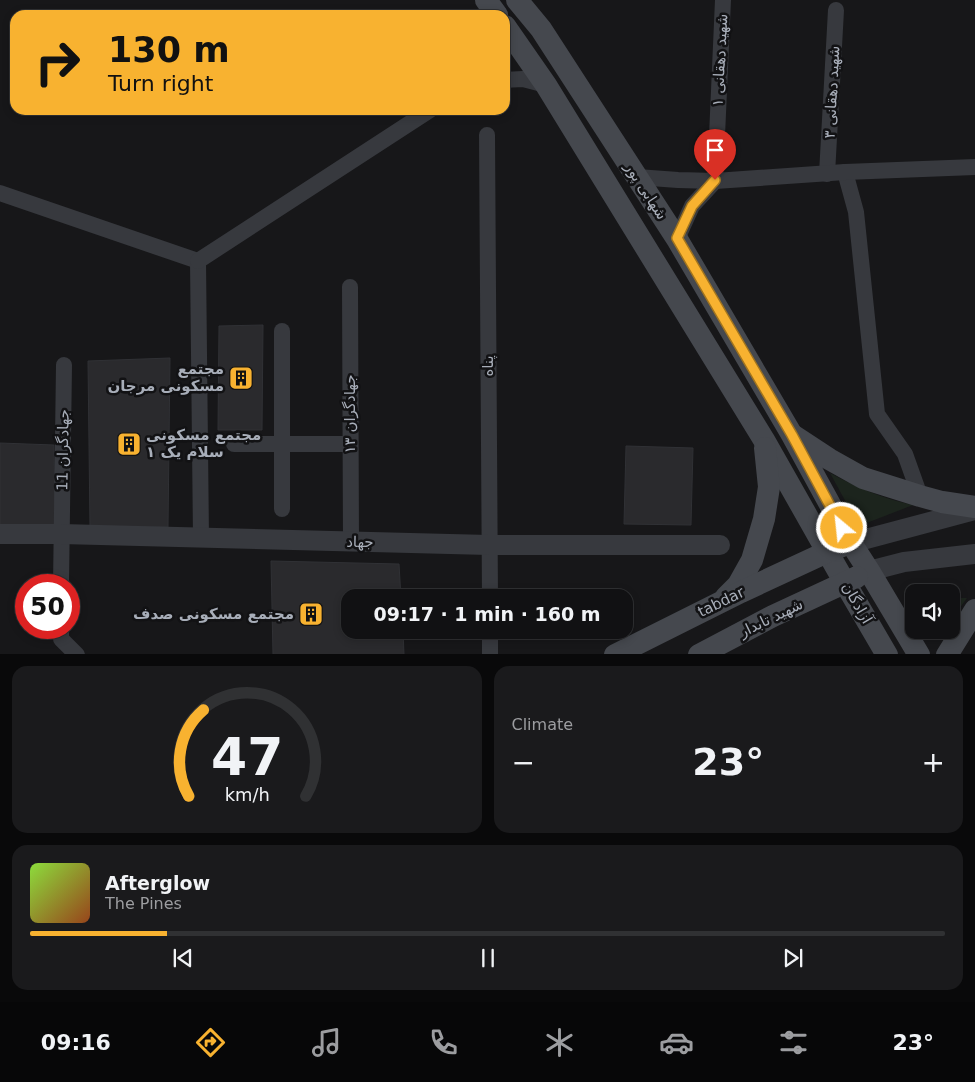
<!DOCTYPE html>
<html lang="en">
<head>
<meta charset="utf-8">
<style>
  :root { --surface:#111113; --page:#1a1a1c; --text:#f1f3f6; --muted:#9c9da0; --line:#303133; --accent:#f8b230 }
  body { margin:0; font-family:"DejaVu Sans","Noto Sans Arabic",sans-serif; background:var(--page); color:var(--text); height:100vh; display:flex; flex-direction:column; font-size:19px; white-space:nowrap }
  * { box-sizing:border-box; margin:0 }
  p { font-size:16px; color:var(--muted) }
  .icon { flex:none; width:28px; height:28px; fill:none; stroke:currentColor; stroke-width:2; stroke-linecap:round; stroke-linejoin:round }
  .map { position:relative; height:654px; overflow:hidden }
  .drawer { display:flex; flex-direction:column; gap:12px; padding:12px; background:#09090a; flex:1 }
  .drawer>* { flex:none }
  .guide { position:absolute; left:10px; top:10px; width:500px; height:105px; border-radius:15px; box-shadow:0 2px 8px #0003,0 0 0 1px var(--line); background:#f8b230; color:#111; overflow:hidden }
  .tools { position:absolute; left:905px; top:584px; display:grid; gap:10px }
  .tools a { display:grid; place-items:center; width:55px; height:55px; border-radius:10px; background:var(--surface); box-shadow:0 2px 8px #0003,0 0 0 1px var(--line); font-size:25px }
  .speed { position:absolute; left:15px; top:574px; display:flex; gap:10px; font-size:25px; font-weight:700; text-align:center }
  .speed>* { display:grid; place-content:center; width:65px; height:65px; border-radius:50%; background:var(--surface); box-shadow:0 2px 8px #0003,0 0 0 1px var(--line); line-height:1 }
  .speed .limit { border:8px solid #d22; background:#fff; color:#111 }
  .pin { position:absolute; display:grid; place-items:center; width:42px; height:42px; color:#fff; margin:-51px -21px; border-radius:50% 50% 50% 0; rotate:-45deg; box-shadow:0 0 5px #0007 }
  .pin .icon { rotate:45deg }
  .me { position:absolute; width:55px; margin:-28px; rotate:332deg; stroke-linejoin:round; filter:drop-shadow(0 0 4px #0008) }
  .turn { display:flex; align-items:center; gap:18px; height:105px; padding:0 15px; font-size:22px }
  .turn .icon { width:65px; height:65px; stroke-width:2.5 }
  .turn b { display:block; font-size:35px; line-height:42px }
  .big { font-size:38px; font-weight:800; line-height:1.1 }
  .drawer .card { flex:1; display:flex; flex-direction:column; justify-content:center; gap:8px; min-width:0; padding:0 18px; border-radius:15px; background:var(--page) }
  .drawer .dial { align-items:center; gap:0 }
  .dial svg { height:130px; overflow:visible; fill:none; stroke:var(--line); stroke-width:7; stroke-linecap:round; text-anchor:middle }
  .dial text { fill:var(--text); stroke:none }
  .song { display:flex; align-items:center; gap:15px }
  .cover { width:60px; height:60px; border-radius:8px; background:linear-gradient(135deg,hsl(90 70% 55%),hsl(20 70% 35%)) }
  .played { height:5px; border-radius:2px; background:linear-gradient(90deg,var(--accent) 15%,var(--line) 15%) }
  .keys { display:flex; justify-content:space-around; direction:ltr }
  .heat { display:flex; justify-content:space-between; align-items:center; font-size:28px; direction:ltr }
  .drawer .tiles { flex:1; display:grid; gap:12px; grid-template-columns:1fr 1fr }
  .card:last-child { grid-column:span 2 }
  .trip { position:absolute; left:341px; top:589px; width:292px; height:50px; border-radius:15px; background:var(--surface); box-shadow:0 2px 8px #0003,0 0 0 1px var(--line); font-weight:800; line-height:50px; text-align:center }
  .dock { display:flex; height:80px; justify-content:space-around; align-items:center; background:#070708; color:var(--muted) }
  .dock .icon { width:35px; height:35px }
  .dock .active { color:var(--accent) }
  .dock b { font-size:22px; color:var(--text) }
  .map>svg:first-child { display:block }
</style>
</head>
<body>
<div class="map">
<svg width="975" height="655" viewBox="0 0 975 655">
  <rect width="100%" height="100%" fill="#171719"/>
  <g fill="#1c241d">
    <path d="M830,473C858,488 881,498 913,505L859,526Z"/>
    <path d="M951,598H967L951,620Z"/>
  </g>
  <g fill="#2a2a2d" stroke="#303135">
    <path d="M263,325L262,430H218L219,326Z"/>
    <path d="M170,358L168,527L90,528L88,361Z"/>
    <path d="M0,443L54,445L55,527L0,526Z"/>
    <path d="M626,446L693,448L691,525L624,524Z"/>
    <path d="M271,561L399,564L401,598H350V630H403L404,655H273Z"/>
  </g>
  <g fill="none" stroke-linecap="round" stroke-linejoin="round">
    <g stroke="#37393e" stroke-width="16">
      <path d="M505,80L523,79L546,85"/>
      <path d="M487,135L490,598"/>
      <path d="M845,172L856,212L877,414L905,454L920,496"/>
      <path d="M827,174L836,10"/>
      <path d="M637,177L678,180L715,181L845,172L975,167"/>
      <path d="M715,181L723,0"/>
      <path d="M0,193L198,261"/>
      <path d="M677,239L692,206L715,181"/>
      <path d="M198,261L201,538"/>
      <path d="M198,261L430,110"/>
      <path d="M350,287L351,542"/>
      <path d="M234,444H350"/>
      <path d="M282,509V331"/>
      <path d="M61,585L64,365"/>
      <path d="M61,628V639L77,655"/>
      <path d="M490,630V655"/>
    </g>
    <g stroke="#37393e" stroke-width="20">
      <path d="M0,534H61L489,545H720"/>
      <path d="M851,543L975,510"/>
      <path d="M869,571L904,562L975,554"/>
    </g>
    <g stroke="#45484e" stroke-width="22">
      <path d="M486,0L497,15"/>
      <path d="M517,0L541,29L677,239L792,435L851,543L869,571L919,655"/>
      <path d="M505,26L546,85L764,440L845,583L887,655"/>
      <path d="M794,436L829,459L863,478L920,496L942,502L975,507"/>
      <path d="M726,597L738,585L752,560L764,519L769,487L765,448"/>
      <path d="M615,655L741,592L827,552L842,546"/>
      <path d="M699,655L773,616L857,577"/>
      <path d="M947,655L975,610"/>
    </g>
  </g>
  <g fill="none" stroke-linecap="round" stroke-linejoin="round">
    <g stroke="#a1741f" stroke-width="12">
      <path id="route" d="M715,180L692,206L677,238L792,435L842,528"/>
    </g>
    <use href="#route" stroke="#f8b230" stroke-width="9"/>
  </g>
  <defs>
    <g id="building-square" transform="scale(1.25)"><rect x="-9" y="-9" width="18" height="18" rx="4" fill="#f8b230" stroke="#121214"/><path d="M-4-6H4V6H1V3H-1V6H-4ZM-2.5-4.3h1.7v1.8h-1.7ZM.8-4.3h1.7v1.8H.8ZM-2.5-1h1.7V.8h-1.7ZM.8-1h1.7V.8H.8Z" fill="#111"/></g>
  </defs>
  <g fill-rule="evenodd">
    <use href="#building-square" x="241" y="378"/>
    <use href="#building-square" x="129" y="444"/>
    <use href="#building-square" x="311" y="614"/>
  </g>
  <g text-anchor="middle" stroke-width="5" stroke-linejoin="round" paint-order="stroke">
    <g font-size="15" fill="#a8aeb9" stroke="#121214">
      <text transform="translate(720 60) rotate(-87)" y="5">شهید دهقانی ۱</text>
      <text transform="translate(832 92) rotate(-87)" y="5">شهید دهقانی ۳</text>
      <text transform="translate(646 191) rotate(57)" y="5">شهابی پور</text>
      <text transform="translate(488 366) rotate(-90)" y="5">پناه</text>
      <text transform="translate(350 414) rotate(-90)" y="5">جهادگران ۱۳</text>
      <text transform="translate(63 450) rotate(-89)" y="5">جهادگران 11</text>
      <text transform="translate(360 542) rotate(1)" y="5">جهاد</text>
      <text transform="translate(721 602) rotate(-26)" y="5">tabdar</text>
      <text transform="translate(857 603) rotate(60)" y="5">آزادگان</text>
      <text transform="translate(771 618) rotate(-26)" y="5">شهید تابدار</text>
    </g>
    <g font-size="15" font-weight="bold" fill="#a8aeb9" stroke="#121214" text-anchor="end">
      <text x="224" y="374">مجتمع<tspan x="224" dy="17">مسکونی مرجان</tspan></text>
      <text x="146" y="440" text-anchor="start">مجتمع مسکونی<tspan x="146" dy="17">سلام یک ۱</tspan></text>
      <text x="294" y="619">مجتمع مسکونی صدف</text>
    </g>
  </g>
</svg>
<div class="tools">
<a><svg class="icon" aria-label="sound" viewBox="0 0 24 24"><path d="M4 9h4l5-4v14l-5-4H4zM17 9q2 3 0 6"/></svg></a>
</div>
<div class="speed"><div class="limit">50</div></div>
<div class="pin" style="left:715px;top:180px;background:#d93025"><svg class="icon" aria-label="arrive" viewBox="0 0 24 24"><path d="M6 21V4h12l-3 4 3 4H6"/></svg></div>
<svg class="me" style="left:842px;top:528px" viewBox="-20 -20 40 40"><circle r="17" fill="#f8b230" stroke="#fff" stroke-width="3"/><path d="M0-11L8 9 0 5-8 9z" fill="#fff"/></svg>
<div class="trip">09:17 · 1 min · 160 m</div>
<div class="guide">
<div class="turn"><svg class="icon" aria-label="right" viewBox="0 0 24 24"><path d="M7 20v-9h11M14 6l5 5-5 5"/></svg><div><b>130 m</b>Turn right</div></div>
</div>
</div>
<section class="drawer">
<div class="tiles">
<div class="card dial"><svg viewBox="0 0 100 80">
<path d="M14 69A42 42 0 1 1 86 69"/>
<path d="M14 69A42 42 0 0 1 23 16" stroke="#f8b230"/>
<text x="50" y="56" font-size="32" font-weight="700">47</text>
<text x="50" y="72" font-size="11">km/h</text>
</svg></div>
<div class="card"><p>Climate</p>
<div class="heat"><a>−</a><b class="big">23°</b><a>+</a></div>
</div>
<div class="card">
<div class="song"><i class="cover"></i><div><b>Afterglow</b><p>The Pines</p></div></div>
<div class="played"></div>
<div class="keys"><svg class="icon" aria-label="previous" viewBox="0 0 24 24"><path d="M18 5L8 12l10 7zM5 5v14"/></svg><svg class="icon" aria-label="pause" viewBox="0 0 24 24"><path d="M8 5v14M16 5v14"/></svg><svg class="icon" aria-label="next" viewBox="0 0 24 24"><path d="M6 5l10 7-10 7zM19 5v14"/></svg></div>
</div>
</div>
</section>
<nav class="dock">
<b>09:16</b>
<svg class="icon active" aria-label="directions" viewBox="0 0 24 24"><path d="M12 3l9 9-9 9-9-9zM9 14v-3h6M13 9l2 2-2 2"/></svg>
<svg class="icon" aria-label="music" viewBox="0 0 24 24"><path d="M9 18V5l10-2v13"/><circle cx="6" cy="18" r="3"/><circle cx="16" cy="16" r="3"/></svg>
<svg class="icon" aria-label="phone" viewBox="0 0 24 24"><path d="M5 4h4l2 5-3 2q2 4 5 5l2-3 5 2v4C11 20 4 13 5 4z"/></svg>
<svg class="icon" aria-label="climate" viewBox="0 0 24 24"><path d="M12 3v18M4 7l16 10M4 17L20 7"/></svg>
<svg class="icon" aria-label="car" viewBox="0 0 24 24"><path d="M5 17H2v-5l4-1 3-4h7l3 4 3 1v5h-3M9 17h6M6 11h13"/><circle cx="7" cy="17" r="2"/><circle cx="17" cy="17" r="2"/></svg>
<svg class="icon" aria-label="filters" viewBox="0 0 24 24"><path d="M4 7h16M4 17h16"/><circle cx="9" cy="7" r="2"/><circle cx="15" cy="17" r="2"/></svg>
<b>23°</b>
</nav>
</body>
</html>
